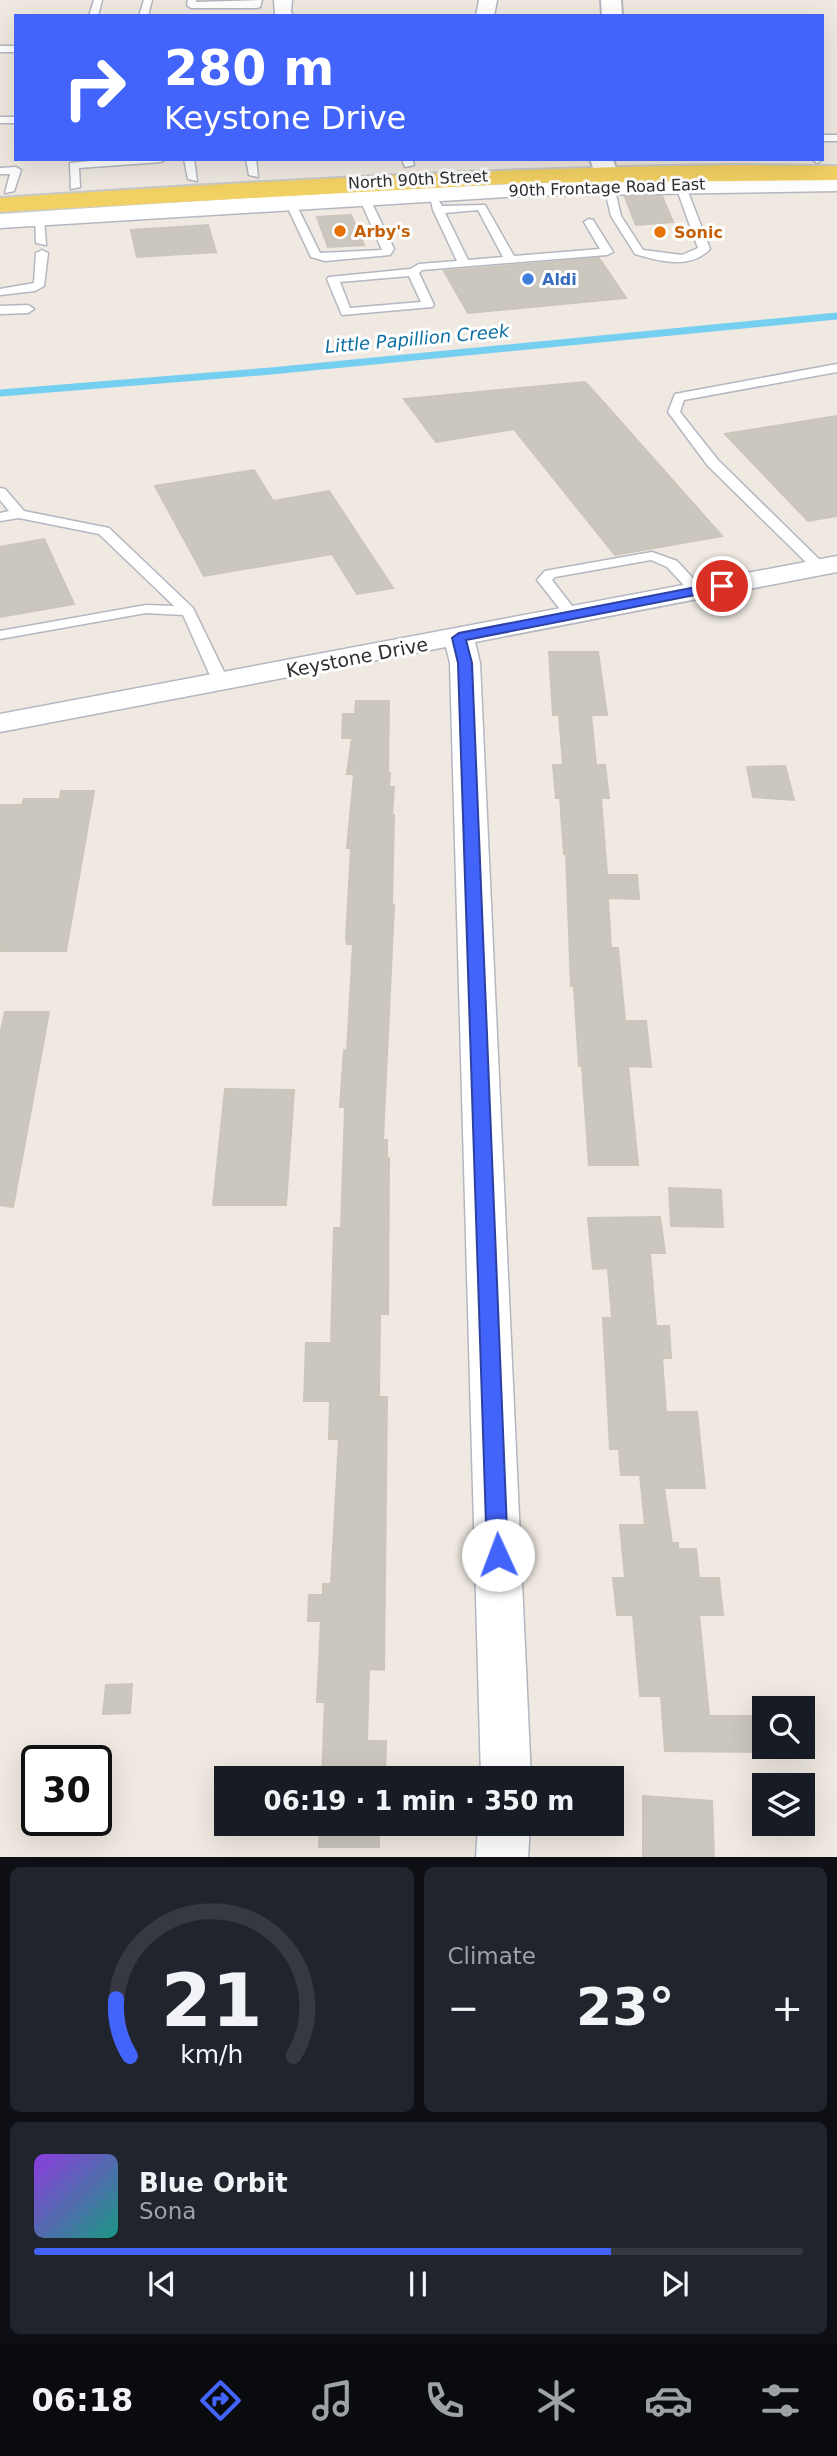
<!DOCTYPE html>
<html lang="en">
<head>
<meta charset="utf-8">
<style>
  :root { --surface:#171b24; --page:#20242c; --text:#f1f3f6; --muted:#9ea1a6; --line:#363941; --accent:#4264fb }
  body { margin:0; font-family:"DejaVu Sans",sans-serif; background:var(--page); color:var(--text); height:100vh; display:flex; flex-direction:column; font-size:26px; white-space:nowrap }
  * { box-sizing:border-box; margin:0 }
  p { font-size:23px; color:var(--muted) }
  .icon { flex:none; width:38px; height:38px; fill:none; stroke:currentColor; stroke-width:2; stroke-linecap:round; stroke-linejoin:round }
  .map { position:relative; height:1857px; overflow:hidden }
  .side { display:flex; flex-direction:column; gap:10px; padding:10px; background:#0d0f14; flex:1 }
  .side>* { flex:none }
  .banner { position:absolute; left:14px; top:14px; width:810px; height:147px; border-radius:0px; box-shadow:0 7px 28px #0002; background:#4264fb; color:#fff; overflow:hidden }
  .controls { position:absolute; left:752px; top:1696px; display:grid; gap:14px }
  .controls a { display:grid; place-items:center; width:63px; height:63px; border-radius:0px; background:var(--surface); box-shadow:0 7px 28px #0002; font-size:35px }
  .speed { position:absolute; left:21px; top:1745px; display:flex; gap:14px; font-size:35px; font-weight:700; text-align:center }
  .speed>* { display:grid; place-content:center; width:91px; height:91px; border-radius:50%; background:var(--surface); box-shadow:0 7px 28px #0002; line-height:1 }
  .speed .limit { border:4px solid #111; border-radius:10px; background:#fff; color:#111 }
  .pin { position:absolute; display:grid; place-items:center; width:60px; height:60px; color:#fff; margin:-30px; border:4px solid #fff; border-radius:50%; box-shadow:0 2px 7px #0007 }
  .me { position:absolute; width:77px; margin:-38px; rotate:358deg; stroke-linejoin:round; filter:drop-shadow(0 0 5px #0008) }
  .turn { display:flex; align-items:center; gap:24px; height:147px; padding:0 35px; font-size:32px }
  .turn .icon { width:91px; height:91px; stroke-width:2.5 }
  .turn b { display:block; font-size:49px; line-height:60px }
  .big { font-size:52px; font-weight:700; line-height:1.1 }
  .side .tile { flex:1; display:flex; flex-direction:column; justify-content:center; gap:10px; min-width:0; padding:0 24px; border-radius:10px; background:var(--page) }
  .side .dial { align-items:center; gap:0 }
  .dial svg { height:182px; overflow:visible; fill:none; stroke:var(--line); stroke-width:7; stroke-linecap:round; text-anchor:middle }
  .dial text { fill:var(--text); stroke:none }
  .song { display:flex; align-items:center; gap:21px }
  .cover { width:84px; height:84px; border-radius:10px; background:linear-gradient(135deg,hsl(270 70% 55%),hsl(170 70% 35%)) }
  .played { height:7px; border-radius:4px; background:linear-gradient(90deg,var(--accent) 75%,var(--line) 75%) }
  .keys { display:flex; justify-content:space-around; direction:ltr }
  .heat { display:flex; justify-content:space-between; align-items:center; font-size:38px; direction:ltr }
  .side .tiles { flex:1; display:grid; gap:10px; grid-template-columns:1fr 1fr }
  .tile:last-child { grid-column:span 2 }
  .trip { position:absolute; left:214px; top:1766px; width:410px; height:70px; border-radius:0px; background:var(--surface); box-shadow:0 7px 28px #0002; font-weight:700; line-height:70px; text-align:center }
  .tab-bar { display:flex; height:112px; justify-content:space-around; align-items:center; background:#090b0e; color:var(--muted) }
  .tab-bar .icon { width:49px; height:49px }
  .tab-bar .selected { color:var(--accent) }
  .tab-bar b { font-size:32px; color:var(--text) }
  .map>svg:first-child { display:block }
</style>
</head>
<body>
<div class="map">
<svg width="837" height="1858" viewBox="0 0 837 1858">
  <rect width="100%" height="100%" fill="#efe9e1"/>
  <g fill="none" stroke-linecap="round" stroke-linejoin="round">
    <path stroke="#75cff0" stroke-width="7" d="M0,393L271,371L837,316"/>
  </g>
  <g fill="#cbc7bf" stroke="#cbc5ba" stroke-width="2">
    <path d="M662,196L673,222L636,225L625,197Z"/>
    <path d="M351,215L364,245L328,247L317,217Z"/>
    <path d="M208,225L216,252L137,257L131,230Z"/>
    <path d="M599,258L626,298L468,313L444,271Z"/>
    <path d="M585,382L613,413L722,536L615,555L514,429L436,442L404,399Z"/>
    <path d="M837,416V516L808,521L725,434Z"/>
    <path d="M254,470L273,501L329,491L393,588L357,594L332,554L204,576L155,486Z"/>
    <path d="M44,539L74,604L0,617V547Z"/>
    <path d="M549,652H598L607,715H591L596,765H605L609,798H601L607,875H637L639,899L608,898L611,948H618L625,1021H646L651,1067L628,1066L638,1165H589L582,1066H579L574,986H571L566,854H564L560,798H556L553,765H563L559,715H553Z"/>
    <path d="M356,701H389L388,773H390L389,787H394L392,815H394L392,905H394L383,1140H387V1158H389L388,1314H380L379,1397H387L384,1670L369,1669L367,1741H386L385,1778H322L325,1702H317L321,1621H308L309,1595H323V1584H331L339,1439H329L330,1401H304L306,1343H331L334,1228H341L345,1107H340L344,1050L347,1051L353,944H347L346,937L351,848H347L354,774H347L352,738H342L343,714H355Z"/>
    <path d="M785,766L794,800L753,797L747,767Z"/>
    <path d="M61,791H94L66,951H0V805H22L24,799H60Z"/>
    <path d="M5,1012H49L13,1207L0,1205V1035Z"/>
    <path d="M225,1089L294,1090L286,1205H213Z"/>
    <path d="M669,1188L721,1190L723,1227L671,1226Z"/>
    <path d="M660,1217L665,1253H650L656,1326H669L671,1358H662L666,1412H697L705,1488H664L672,1543H678V1549H696L699,1578H719L723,1615H699L709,1716H761L766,1752L665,1751L661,1696H640L633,1615H617L613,1578H625L620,1525H645L640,1475H621L619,1449H610L603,1318H612L608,1268L593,1269L588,1218Z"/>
    <path d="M132,1684L130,1713L103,1714L106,1685Z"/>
    <path d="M643,1796L712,1801L714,1858H643Z"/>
    <path d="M320,1824H383L379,1826V1847H319Z"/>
  </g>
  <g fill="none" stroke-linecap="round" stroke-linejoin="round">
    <g stroke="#b4b7c1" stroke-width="3">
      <g id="lane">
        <path d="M94,0H102L98,16H89Z"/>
        <path d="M144,0H152L148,16H139Z"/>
        <path d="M188,0H196V2L262,0L260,7L257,8H191L187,5Z"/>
        <rect x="0" y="46" width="16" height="6"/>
        <rect x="0" y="117" width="16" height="6"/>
        <rect x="822" y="135" width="15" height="6"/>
        <path d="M112,159H166L161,162L79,168L80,187L71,189L70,163Z"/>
        <path d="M184,159H194L197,181L188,179Z"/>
        <path d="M246,159H256L258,177L249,175Z"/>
        <path d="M402,159H412L414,165L405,167Z"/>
        <path d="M812,159H822V160L817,163Z"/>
        <path d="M16,167L21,170L14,191L5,193L10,174H0V168Z"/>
        <path d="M680,181L685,184L710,249C690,270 659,261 635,254L611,216L604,186L609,183L614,186L621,216L643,250L682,255L698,248L675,184Z"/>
        <path d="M360,195L369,197L394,249L390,255L325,261L311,257L285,202L286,200L295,202L320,253L382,250L359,197Z"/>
        <path d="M431,201H439L442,206L485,205L514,256L600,249L584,222L589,219L593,220L613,252L607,255L422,270L419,273L434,305L432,307L342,315L327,279L329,277L410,269L419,264L457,261L433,210ZM478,210L503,257L468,260L445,213ZM409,276L421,302L350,308L340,282Z"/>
        <path d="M35,216L44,218L46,245L36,243Z"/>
        <path d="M42,250L48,253L44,286L35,291L0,295V289L34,283L36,253Z"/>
        <path d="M0,306L28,305L34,309L28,313L0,314Z"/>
        <path d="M837,364V372L684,400L680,412L718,460L824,564V570H814L708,466L668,412L675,394Z"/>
        <path d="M0,488L5,489L24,511L109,528L193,608L229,682L226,685H216L213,682L183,615L146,613L0,639V631L146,605L174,606L99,534L19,518L0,521V513L9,511L0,500Z"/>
        <path d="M652,552L677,561L702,588L704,591L702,594H692L667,567L651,560L555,577L552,580L579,615L572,619L567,618L537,580L545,571L550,570Z"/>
      </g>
    </g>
    <g stroke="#b4b7c1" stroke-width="3">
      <g id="street">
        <path d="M274,0H292L291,12L294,16H275Z"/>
        <path d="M479,0H497L494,16H476Z"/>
        <path d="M732,178L837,179V191L523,196L0,228V214C244,198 488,181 732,178Z"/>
        <path d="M837,556V572L475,642L480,663L531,1778H481L450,663L446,647L0,732V714Z"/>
        <path d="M478,1824H530L528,1858H476Z"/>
      </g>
    </g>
    <g stroke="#b4b7c1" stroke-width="4">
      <g id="secondary">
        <path d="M601,0H621L622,16H602Z"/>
        <path d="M590,159H613L621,186L617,191H601Z"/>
      </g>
    </g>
    <g stroke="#c9c9c9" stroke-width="4">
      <path id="primary" d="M732,165L837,166V180L523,183L0,212V198C244,182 488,168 732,165Z"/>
    </g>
    <use href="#lane" fill="#fff" fill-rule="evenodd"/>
    <use href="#street" fill="#fff" fill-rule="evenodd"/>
    <use href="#secondary" fill="#fff" fill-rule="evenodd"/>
    <use href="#primary" fill="#f2d163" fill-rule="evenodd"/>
  </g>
  <path fill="#4264fb" stroke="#2b41a3" stroke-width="2" d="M722,582L726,583V589L466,640L472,663L508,1555L505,1561L498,1564L490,1561L487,1555L458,663L452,638L459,633Z"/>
  <g fill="#e8710a" stroke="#fff" stroke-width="2.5">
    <circle cx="340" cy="231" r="7"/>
    <circle cx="660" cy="232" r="7"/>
  </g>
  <circle fill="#3f7fe0" stroke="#fff" stroke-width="2.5" cx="528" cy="279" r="7"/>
  <g text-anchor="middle" stroke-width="6" stroke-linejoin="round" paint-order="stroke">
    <g font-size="16" fill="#2e2e2e" stroke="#fff">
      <text transform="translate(418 179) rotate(-3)" y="6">North 90th Street</text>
      <text transform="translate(607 187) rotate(-2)" y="6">90th Frontage Road East</text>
    </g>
    <g font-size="16" font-weight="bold" fill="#c56008" stroke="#fff" text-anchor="start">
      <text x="354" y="237">Arby's</text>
      <text x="674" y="238">Sonic</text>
    </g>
    <g font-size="16" font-weight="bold" fill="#366cbe" stroke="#fff" text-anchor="start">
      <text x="542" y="285">Aldi</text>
    </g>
    <g font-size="18" font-style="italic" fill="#0d6fa3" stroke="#fff">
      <text transform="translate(417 339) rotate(-5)" y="6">Little Papillion Creek</text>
    </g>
    <g font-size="19" fill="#2e2e2e" stroke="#fff">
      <text transform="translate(357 657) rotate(-11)" y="7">Keystone Drive</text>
    </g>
  </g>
</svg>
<div class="controls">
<a><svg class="icon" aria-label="search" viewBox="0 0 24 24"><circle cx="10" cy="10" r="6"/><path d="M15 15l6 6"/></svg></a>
<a><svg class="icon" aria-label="layers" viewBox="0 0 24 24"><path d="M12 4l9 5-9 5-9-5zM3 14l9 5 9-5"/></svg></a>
</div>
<div class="speed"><div class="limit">30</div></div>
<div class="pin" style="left:722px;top:586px;background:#d93025"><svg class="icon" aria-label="arrive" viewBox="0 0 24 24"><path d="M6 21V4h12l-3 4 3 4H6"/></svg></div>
<svg class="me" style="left:498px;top:1555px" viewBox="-20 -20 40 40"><circle r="19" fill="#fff"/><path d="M0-13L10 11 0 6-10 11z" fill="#4264fb"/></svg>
<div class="trip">06:19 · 1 min · 350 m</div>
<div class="banner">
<div class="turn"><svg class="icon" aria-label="right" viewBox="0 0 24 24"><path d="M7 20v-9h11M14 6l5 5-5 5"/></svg><div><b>280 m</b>Keystone Drive</div></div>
</div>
</div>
<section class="side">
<div class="tiles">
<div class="tile dial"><svg viewBox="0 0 100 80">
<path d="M14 69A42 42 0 1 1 86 69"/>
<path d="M14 69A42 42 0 0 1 8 44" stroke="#4264fb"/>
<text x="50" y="56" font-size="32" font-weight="700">21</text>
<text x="50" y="72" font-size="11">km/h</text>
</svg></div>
<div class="tile"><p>Climate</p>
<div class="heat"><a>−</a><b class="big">23°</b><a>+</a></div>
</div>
<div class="tile">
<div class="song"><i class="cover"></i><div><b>Blue Orbit</b><p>Sona</p></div></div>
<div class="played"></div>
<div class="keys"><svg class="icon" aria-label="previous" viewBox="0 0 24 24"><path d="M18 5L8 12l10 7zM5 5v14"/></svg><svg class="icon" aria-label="pause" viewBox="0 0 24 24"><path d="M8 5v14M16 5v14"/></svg><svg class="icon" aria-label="next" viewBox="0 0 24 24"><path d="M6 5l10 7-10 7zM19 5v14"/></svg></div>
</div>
</div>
</section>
<nav class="tab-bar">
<b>06:18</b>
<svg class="icon selected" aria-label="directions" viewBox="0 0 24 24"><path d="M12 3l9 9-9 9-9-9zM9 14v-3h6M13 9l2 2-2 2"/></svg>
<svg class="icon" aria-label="music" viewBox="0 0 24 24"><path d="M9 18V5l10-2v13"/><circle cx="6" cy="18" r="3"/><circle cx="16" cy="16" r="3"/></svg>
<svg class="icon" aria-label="phone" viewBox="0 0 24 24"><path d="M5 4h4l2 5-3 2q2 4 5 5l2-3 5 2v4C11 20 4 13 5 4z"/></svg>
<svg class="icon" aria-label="climate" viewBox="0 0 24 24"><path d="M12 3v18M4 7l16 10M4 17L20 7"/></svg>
<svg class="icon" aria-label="car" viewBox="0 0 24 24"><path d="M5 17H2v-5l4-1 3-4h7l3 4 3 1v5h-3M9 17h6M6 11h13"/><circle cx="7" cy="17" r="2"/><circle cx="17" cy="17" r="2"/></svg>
<svg class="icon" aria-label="filters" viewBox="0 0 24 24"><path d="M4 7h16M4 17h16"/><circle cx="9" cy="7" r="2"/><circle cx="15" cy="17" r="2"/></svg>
</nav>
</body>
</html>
